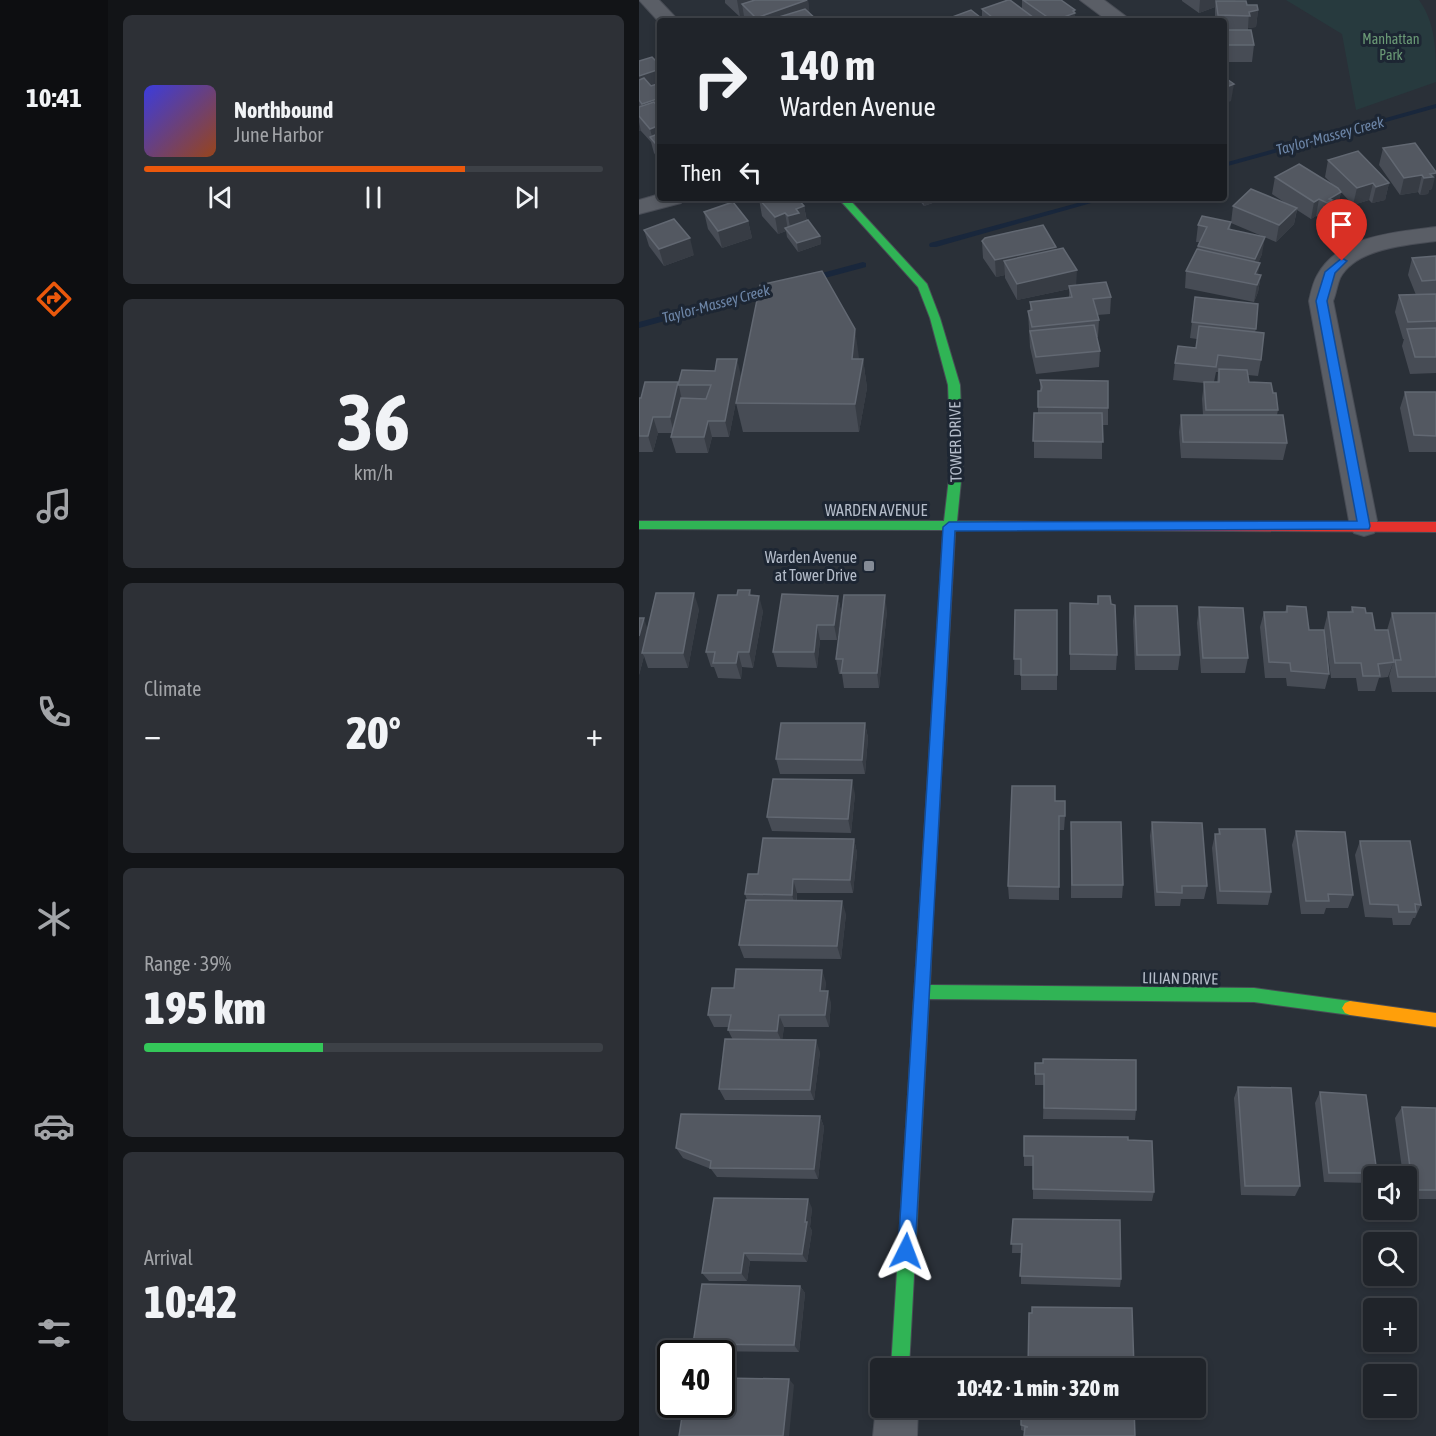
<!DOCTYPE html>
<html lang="en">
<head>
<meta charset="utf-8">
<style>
  :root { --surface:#20242a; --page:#2d3036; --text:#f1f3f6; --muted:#a2a4a8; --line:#3d4147; --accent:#ea580c }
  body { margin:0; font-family:"Asap Condensed",sans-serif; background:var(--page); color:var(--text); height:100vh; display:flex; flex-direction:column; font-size:22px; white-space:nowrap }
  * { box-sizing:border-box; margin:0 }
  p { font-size:20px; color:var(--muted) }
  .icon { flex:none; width:33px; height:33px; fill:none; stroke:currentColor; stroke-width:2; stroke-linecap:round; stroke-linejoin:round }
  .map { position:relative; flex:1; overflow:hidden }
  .drawer { display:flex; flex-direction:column; gap:15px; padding:15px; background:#121417; width:531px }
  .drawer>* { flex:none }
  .top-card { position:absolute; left:18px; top:18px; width:570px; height:183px; border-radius:6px; box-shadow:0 3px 9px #0003,0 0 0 2px var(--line); background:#20242a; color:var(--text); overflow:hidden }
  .buttons { position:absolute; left:724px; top:1166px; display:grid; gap:12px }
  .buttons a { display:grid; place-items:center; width:54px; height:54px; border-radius:6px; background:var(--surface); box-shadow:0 3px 9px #0003,0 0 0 2px var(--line); font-size:30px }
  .speed { position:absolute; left:18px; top:1340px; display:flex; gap:12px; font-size:30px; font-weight:700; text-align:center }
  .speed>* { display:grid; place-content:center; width:78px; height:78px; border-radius:50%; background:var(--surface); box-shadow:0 3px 9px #0003,0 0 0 2px var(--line); line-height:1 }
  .speed .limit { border:3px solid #111; border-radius:9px; background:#fff; color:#111 }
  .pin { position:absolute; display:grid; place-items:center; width:51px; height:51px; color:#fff; margin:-62px -26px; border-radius:50% 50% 50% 0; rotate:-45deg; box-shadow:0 0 6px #0007 }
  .pin .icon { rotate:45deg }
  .me { position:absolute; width:66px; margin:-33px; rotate:3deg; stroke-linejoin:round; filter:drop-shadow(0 0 4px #0008) }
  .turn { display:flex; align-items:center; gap:21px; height:126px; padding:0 24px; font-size:27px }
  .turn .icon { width:78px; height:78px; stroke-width:2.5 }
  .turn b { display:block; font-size:42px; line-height:51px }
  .then { display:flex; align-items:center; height:57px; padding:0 24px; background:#0003; gap:12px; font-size:22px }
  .big { font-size:45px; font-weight:800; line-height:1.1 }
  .drawer .widget { flex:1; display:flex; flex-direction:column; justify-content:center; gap:9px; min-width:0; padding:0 21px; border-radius:9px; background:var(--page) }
  .drawer .dial { align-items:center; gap:0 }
  .dial b { font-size:78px; line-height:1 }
  .song { display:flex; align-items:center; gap:18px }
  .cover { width:72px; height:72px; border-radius:9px; background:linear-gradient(135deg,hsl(240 70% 55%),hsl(20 70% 35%)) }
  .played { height:6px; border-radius:3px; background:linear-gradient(90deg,var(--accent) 70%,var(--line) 70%) }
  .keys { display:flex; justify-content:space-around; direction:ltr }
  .heat { display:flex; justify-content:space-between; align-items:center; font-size:33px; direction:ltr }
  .charge { height:9px; border-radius:4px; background:linear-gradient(90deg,#34c759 39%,var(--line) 0) }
  .trip { position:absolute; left:231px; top:1358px; width:336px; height:60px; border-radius:6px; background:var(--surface); box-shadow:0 3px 9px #0003,0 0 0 2px var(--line); font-weight:800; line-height:60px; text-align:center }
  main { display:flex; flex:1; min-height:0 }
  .menu { display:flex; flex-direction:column; width:108px; justify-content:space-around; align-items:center; background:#0d0e11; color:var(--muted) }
  .menu .icon { width:42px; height:42px }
  .menu .active { color:var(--accent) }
  .menu b { font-size:27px; color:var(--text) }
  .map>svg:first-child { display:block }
</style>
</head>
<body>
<main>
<nav class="menu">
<b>10:41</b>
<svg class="icon active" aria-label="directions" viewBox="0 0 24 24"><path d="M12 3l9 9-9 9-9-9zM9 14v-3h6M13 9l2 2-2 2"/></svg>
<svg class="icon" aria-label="music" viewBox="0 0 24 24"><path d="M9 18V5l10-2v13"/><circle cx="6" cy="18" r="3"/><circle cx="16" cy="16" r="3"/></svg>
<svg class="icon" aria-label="phone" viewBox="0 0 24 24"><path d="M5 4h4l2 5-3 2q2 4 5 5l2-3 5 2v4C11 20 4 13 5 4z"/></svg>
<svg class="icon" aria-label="climate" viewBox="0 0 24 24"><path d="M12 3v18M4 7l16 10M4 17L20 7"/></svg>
<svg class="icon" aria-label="car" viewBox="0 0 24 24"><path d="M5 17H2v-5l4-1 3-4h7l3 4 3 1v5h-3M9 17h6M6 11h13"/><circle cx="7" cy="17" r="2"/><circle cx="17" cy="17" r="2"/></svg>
<svg class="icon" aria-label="filters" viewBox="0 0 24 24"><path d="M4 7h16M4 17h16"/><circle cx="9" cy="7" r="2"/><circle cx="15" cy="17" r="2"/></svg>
</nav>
<section class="drawer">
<div class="widget">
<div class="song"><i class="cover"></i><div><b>Northbound</b><p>June Harbor</p></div></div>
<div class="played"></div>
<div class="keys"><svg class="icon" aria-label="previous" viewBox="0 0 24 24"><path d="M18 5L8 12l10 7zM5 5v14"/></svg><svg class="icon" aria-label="pause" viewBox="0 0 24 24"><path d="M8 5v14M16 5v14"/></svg><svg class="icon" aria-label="next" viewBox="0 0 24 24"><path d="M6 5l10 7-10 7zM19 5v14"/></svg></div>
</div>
<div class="widget dial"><b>36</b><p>km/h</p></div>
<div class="widget"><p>Climate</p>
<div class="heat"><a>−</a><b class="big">20°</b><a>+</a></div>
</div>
<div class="widget"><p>Range · 39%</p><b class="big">195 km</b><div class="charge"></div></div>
<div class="widget"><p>Arrival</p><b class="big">10:42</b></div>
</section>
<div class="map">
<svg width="797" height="1436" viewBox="0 0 797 1436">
  <rect width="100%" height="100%" fill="#2a3038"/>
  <path fill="#273a3e" d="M647,0H780C797,24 797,50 797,82L717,110L703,34Z"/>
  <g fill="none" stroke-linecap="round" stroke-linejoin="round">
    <g fill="#19273c" fill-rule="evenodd">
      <path d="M797,104V108L585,167V163Z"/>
      <path d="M457,198H470L297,247H291L290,245L291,243Z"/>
      <path d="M224,262L227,263V267L171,282L167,279L168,277Z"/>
      <path d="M133,286L137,289L136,291L0,328V322Z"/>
    </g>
    <g stroke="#484c55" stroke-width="2">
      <g id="street">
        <path d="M0,0H20L40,21H21V23Z"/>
        <path d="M441,0H465L493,21H469Z"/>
        <path d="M21,194V198H46L42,203L0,214V200Z"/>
        <path d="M797,227V241C768,245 717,248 701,278C698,285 697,294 694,301L739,526L735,533L725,536L715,533L711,526L670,301C672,292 674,282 679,274C701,235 758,232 797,227Z"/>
        <path d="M242,1395V1407H279L278,1436H234L237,1407Z"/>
      </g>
    </g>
    <g stroke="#484c55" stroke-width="2">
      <g id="fast">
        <path d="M199,198H209L288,284L301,318L321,385L324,461L318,521L418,522L424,526L422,529L317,530L314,538H306L304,530L0,529V521H305L312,461L309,385L291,318L279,287Z"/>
        <path d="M287,910L292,912L294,917L291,985L615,988L711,1001L716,1003L719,1008L716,1013L711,1015L615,1002L290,999L270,1368H252L280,917L282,912Z"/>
      </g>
    </g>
    <g stroke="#484c55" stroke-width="2">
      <path id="slow" d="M711,1001L797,1013V1027L711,1015L706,1013L703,1008L706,1003Z"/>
    </g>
    <g stroke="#484c55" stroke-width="2">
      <g id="jam">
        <path d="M418,522H797V532L418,530L412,526Z"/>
        <path d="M310,530L316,535L294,917L292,922L287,924L282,922L280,917L304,535Z"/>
      </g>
    </g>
    <use href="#street" fill="#5a5e66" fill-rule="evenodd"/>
    <use href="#fast" fill="#30b455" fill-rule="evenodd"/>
    <use href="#slow" fill="#ff9f0a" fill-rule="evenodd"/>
    <use href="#jam" fill="#e5322d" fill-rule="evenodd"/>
  </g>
  <g fill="#474c55" fill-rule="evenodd">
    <path d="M86,0H169L170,13L179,21H106L105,16L101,17L86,3Z"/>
    <path d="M383,0H422L436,10V21H305V20L343,19V9H383Z"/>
    <path d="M543,0H597L595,1L608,5L619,10L617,27L609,28V30L615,45L613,62H585V21H576V7L560,13L543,1Z"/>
    <path d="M0,61L21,65V161L15,153L12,142L2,131H0Z"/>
    <path d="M776,143L793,189L790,190L789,194L781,195L779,192L761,195L740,165L744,148Z"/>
    <path d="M689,160L750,183L746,200L733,203L730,200L714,205L702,192L698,209L690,213V217L685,220L677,216L672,219L658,210L655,224L637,242L592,223L594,206L648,204L633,194L636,177L695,186L686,177Z"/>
    <path d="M278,198H308L285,206Z"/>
    <path d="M120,199L165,206L168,221L181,236L182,244L159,252L148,237L147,231L139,234L123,216Z"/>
    <path d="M65,212L109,221L113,238L83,248L69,229Z"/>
    <path d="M592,222L591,230L623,254L619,263V275H622L619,292L615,302L546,288L547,271L558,249L560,242H557L559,225Z"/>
    <path d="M5,230L55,255L25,266L10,246Z"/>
    <path d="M343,241L417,247V250L437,285L472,297L471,314L458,315L460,320L459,337H458L461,351L460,367L397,374L391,347L389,311H391V302L430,298V289L378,300L366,278V275L357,277L344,258Z"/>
    <path d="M797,256V373L771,374L763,346L765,339H764L756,312L760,295H777L769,275L773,258Z"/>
    <path d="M553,322L617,329L616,332L622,360L619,376L609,375L610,382L634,393L639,410L638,415L648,443L644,460L542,458L540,432L542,415H564L563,399L565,383L534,380L536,363L557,348L558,339L551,338ZM577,372H579L578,382H575Z"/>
    <path d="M220,359H224L228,388L220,432H104L97,403Z"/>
    <path d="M102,376L90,437H73L69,453H37L32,437L33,433H19L14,452H0V398H2L39,382V384Z"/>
    <path d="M401,380L469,408V425H463V459L395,458V413H399V391H401Z"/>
    <path d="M766,392H797V452H770L761,408Z"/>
    <path d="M111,590L112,595L124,611L114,668L103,667L102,679L79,678L75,667H72L67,652L98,595Z"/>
    <path d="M199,596L202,612L198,640H181L178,668L138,667L134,652Z"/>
    <path d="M459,596L478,655L477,670H431V603L458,604Z"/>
    <path d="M496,606L541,655L539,670H496L494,621Z"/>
    <path d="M648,606L670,630H685V628L689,612H711L713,607L727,613L736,630H748L753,613H797V692H753L750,676L754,663L749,677L740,678L736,691H719L717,678H692L687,640L690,674L686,689L648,686L647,678H626L621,627L625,612H646Z"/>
    <path d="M560,607L609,658L606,673H562L558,623Z"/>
    <path d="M60,609L49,668H9L5,656L0,675V618L9,629Z"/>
    <path d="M376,610L418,675V690H382V675H375Z"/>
    <path d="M248,611L240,688H205L203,674H200L197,659Z"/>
    <path d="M226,723L229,738L226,774H141L137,759Z"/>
    <path d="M216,794L212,833L133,831L128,817Z"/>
    <path d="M416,801L426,816L425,830H420V900L370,899L369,886Z"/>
    <path d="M432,822L484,885L483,898H432Z"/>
    <path d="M513,822L568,886L565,899H542L541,906H516L511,836Z"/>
    <path d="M580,829L632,892L629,905L578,904L573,848L576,834H579Z"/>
    <path d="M657,831L714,895L709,908H687L685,914H662L653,845Z"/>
    <path d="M215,839L218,853L214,893H158V900L207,914L202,959L105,958L100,945L108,900L106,894L119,874Z"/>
    <path d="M721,841L782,905L776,918H774L771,925H754L753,918L726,917L716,855Z"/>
    <path d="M187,982L186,991L192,1003L190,1027H145L143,1040L181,1052L175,1100H86L80,1089L94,1040L89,1030L90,1027H75L69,1015L95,988Z"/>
    <path d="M396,1063L497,1110L496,1120L404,1119L405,1085H396Z"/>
    <path d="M599,1087L661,1186L656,1196L602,1195L595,1098Z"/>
    <path d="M681,1092L738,1173L731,1183L685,1182L676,1103Z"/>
    <path d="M763,1107L797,1108V1199H768V1176H764L756,1118Z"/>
    <path d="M181,1116L185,1127L179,1179L78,1177L72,1169L44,1158L37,1148Z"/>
    <path d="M489,1140L515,1192L513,1201L394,1199V1166H385V1156Z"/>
    <path d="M173,1208L171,1227L173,1231L168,1262L111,1261L108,1281H70L63,1273Z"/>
    <path d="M374,1219L482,1279L481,1287L382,1284V1253H373Z"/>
    <path d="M161,1286L166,1293L160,1352L61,1351L54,1344Z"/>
    <path d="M382,1425L496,1436L385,1431L382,1430Z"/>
  </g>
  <g fill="#373c44">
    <path d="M98,0H144L103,4L105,16L101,17Z"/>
    <path d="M169,0L171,16L158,21H118L117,18Z"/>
    <path d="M561,0H597L578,7L577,1L576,7L560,13Z"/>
    <path d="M436,10V21H414Z"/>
    <path d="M619,10L617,27L609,28L610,12Z"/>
    <path d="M21,69V87L0,94V76Z"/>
    <path d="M595,84L592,101L585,104V88Z"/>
    <path d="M21,98V116L7,120L3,104Z"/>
    <path d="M0,122L2,131H0Z"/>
    <path d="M21,125V143L14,140L11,129Z"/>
    <path d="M797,173L793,189L790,190L789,194L781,195L785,178L791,174Z"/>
    <path d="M783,175L779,192L761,195L765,178Z"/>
    <path d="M734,183L730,200L714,205L718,188Z"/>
    <path d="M750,183L746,200L733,203L737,187Z"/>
    <path d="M702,192L698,209L690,213V217L685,220L690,199Z"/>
    <path d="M284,198H308L285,206Z"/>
    <path d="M680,199L677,216L672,219L675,202Z"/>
    <path d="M165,206L168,223L152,233L149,216L157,209Z"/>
    <path d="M658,208L655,224L637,242L640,225Z"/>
    <path d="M146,213L149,230L146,228L147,231L139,234L136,217Z"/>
    <path d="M109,221L113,238L83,248L79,231Z"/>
    <path d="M181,236L182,244L159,252L158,243Z"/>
    <path d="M626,237L623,254L614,275L616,259Z"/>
    <path d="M51,238L55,255L25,266L20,249Z"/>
    <path d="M417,247L416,264L365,261L366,275L357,277L356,260Z"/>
    <path d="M621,263L618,280L616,274Z"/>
    <path d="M438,270L437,287L430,286V289L378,300V284Z"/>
    <path d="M622,275L619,292L615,302L618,285Z"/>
    <path d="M216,329L220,358L217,388L213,359Z"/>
    <path d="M98,359L102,376L90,437L86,421Z"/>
    <path d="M224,359L228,388L220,432L216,404Z"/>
    <path d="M39,382L43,400L35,433L31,417Z"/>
    <path d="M14,417L19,433L14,452L9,436Z"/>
    <path d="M69,421L73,437L69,453L65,437Z"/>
    <path d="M55,593L60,609L49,668L44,653Z"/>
    <path d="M246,595L248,611L240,688L238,673Z"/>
    <path d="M120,596L124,611L114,668L110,652Z"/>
    <path d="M199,596L202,612L198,640L195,625Z"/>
    <path d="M5,618L10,634L3,653L5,656L0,675V636Z"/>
    <path d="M178,625L181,640L178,668L175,652Z"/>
    <path d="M99,652L103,667L102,679L97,663Z"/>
    <path d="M226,723L229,738L226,774L223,760Z"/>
    <path d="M213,780L216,794L212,833L209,819Z"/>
    <path d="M215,839L218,853L214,893L211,880Z"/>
    <path d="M154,879L158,893L157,908L153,895Z"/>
    <path d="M203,901L207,914L202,959L198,946Z"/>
    <path d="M183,970L187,982L185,1003L181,991Z"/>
    <path d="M189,991L192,1003L190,1027L186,1015Z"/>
    <path d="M140,1015L145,1027L143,1042L138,1031Z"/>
    <path d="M177,1040L181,1052L175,1100L171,1090Z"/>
    <path d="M181,1116L185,1127L179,1179L175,1169Z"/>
    <path d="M169,1199L173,1208L171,1227L173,1231L168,1262L163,1254Z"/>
    <path d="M105,1253L111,1261L108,1281L102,1273Z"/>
    <path d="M161,1286L166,1293L160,1352L155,1345Z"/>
    <path d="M150,1379L155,1385L150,1436H144Z"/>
  </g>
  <g fill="#535861" stroke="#626872" stroke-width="1.5">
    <path d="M116,0H168L117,18L103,4Z"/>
    <path d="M369,0H371L399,21H358L343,9Z"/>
    <path d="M384,0H422L436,10L434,11L436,13L414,21Z"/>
    <path d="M577,1H607L608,5H618L619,10L610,12L611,16L579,15Z"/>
    <path d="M166,9L179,21H127Z"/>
    <path d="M332,10L346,21H306L305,20Z"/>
    <path d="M585,30H612L615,45H585Z"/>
    <path d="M13,57L21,65V69L0,76V61Z"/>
    <path d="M585,77L595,84L585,88Z"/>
    <path d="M5,78L12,86L21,83V98L3,104L0,100V80Z"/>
    <path d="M15,102L19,107L21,106V125L11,129L0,116V107Z"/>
    <path d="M21,133V149L11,137Z"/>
    <path d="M776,143L797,172V173L791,174L794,177L785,178L783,175L765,178L744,148Z"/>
    <path d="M719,151L750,183L737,187L734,183L718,188L689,160Z"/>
    <path d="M660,164L699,188L702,192L690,199L693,200L688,203L680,199L675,202L636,177Z"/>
    <path d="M612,189L658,208L640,225L594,206Z"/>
    <path d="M122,198H158L165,206L157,209L160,213L149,216L146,213L136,217L120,199Z"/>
    <path d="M94,202L109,221L79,231L65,212Z"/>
    <path d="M563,216L592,222L589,229L626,237L616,259L559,246L568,227L559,225Z"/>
    <path d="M35,219L51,238L20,249L5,230Z"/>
    <path d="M169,220L181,236L158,243L146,228Z"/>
    <path d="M404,225L417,247L356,260L343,241L346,238Z"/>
    <path d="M424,248L438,270L378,284L365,261Z"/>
    <path d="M558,249L621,263L616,274L622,275L618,285L547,271Z"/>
    <path d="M797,256V280L783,281L773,258Z"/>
    <path d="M183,271L216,329L213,359H224L216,404L97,403L121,285Z"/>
    <path d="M467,282L472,297L454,299L460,320L393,327L389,311L393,310L391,302L433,297L430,286Z"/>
    <path d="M797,294V321L769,322L760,295Z"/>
    <path d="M556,297L619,304L617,329L553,322Z"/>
    <path d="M455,325L461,351L397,357L391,331Z"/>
    <path d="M560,326L625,333L622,360L579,355L577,367L536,363L539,346L557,348Z"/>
    <path d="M797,328V357H776L768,329Z"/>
    <path d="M78,359H98L86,421H69L65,437H32L42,398L67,399L72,385H39L43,370L76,371Z"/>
    <path d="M580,369L608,370L610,382L632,383L634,393H637L639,410H567L565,382H580Z"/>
    <path d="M401,380L469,381V408L399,407V391H402L403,387Z"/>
    <path d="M6,382H39L31,417H14L9,436H0V398H2Z"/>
    <path d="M766,392H797V436L775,435Z"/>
    <path d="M395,413H463L464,442L394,441Z"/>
    <path d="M542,415H644L648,443L544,442Z"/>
    <path d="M99,590H111L110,595L120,596L110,652H99L97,663H74L76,652H67L79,595H98Z"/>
    <path d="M17,593H55L44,653H3Z"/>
    <path d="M143,594L199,596L195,625H178L175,652H134Z"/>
    <path d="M205,595H246L238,673H202L204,659H197Z"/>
    <path d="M459,596H471L472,604L476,605L478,655L431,654V603L459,604Z"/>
    <path d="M496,606H538L541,655H498Z"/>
    <path d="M648,606L667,607L670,630H685L690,674L652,671L651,663L630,662L625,612H648Z"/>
    <path d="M560,607L604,608L609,658H564Z"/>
    <path d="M713,607L726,608L727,613H733L736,630H749L755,662L739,664L741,676H724L722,663H696L689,612H714Z"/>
    <path d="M376,610H418V675H382V659H375Z"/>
    <path d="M753,613H797V677H759L756,660H762Z"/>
    <path d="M0,618H5L0,636Z"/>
    <path d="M142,723H226L223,760L137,759Z"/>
    <path d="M134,779L213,780L209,819L128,817Z"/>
    <path d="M373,786H416V801H426V816H420V887L369,886Z"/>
    <path d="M432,822H482L484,885H433Z"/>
    <path d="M513,822L563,823L568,886H543V893L518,892Z"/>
    <path d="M580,829H626L632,892L581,891L576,834H581Z"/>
    <path d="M657,831L706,832L714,895L689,894L690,901H667Z"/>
    <path d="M124,838L215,839L211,880L154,879L153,895L106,894L109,874H119Z"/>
    <path d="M721,841H771L782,905L776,904L777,912H760L759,905L731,904Z"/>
    <path d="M107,900L203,901L198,946L100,945Z"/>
    <path d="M97,969L183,970L181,991H189L186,1015H140L138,1031L89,1030L92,1015H69L73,988H95Z"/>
    <path d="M86,1039L177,1040L171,1090L80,1089Z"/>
    <path d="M404,1059L497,1060V1110L405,1108V1074H396V1063H404Z"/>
    <path d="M599,1087L652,1088L661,1186H606Z"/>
    <path d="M681,1092L727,1095L738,1173H690Z"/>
    <path d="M763,1107L797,1108V1190H774Z"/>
    <path d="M42,1114L181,1116L175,1169L71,1168L72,1161L37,1148Z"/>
    <path d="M385,1136L489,1137V1140L513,1141L515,1192L394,1189V1156H385Z"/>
    <path d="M75,1198L169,1199L166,1222H168L163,1254L105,1253L102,1273H63Z"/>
    <path d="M374,1219L481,1220L482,1279L381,1276L383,1244H372Z"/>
    <path d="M63,1284L161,1286L155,1345L54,1344Z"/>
    <path d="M393,1307L493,1308L495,1368H389L390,1313H393Z"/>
    <path d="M82,1378L150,1379L144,1436H40L45,1404H82Z"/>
    <path d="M390,1407H495L496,1436H385L386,1427H389L382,1425V1408Z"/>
  </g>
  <path fill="#1a73e8" stroke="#114b97" stroke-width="1.5" d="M703,258L708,261L696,273L688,301L731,526L730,529L316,531L276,1251L273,1257L267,1259L261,1257L259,1251L304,527L310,522L718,521L677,301L686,272Z"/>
  <rect fill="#848b96" stroke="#1d2633" stroke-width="2" x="224" y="560" width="12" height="12" rx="3"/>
  <g text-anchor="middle" stroke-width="6" stroke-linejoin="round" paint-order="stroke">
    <g font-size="14" fill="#6b9a76" stroke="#1d2633">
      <text x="752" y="44">Manhattan<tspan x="752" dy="16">Park</tspan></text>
    </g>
    <g font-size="15" font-style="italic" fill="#6d86a8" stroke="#1d2633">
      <text transform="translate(691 136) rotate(-15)" y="5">Taylor-Massey Creek</text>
      <text transform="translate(77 304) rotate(-15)" y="5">Taylor-Massey Creek</text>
    </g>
    <g font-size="16" fill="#b4bcc9" stroke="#1d2633">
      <text transform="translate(316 442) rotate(-91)" y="6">TOWER DRIVE</text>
      <text x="237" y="516">WARDEN AVENUE</text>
      <text transform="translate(541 978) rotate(1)" y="6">LILIAN DRIVE</text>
    </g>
    <g font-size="16" fill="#b4bcc9" stroke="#1d2633" text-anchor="end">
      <text x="218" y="563">Warden Avenue<tspan x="218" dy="18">at Tower Drive</tspan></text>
    </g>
  </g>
</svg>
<div class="buttons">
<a><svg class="icon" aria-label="sound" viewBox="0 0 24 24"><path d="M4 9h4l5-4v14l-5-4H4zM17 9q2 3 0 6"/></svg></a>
<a><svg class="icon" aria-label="search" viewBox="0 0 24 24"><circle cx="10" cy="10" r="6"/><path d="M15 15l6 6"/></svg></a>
<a>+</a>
<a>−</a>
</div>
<div class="speed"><div class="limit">40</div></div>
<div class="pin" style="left:703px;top:261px;background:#d93025"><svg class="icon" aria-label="arrive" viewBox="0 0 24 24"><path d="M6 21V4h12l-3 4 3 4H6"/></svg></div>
<svg class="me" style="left:267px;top:1251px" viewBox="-20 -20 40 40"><path d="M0-17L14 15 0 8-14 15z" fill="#1a73e8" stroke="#fff" stroke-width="4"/></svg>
<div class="trip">10:42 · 1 min · 320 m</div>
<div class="top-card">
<div class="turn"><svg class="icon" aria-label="right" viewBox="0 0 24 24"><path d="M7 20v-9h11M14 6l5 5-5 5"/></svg><div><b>140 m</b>Warden Avenue</div></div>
<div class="then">Then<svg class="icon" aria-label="left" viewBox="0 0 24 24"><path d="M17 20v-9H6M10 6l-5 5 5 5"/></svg></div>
</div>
</div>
</main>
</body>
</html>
